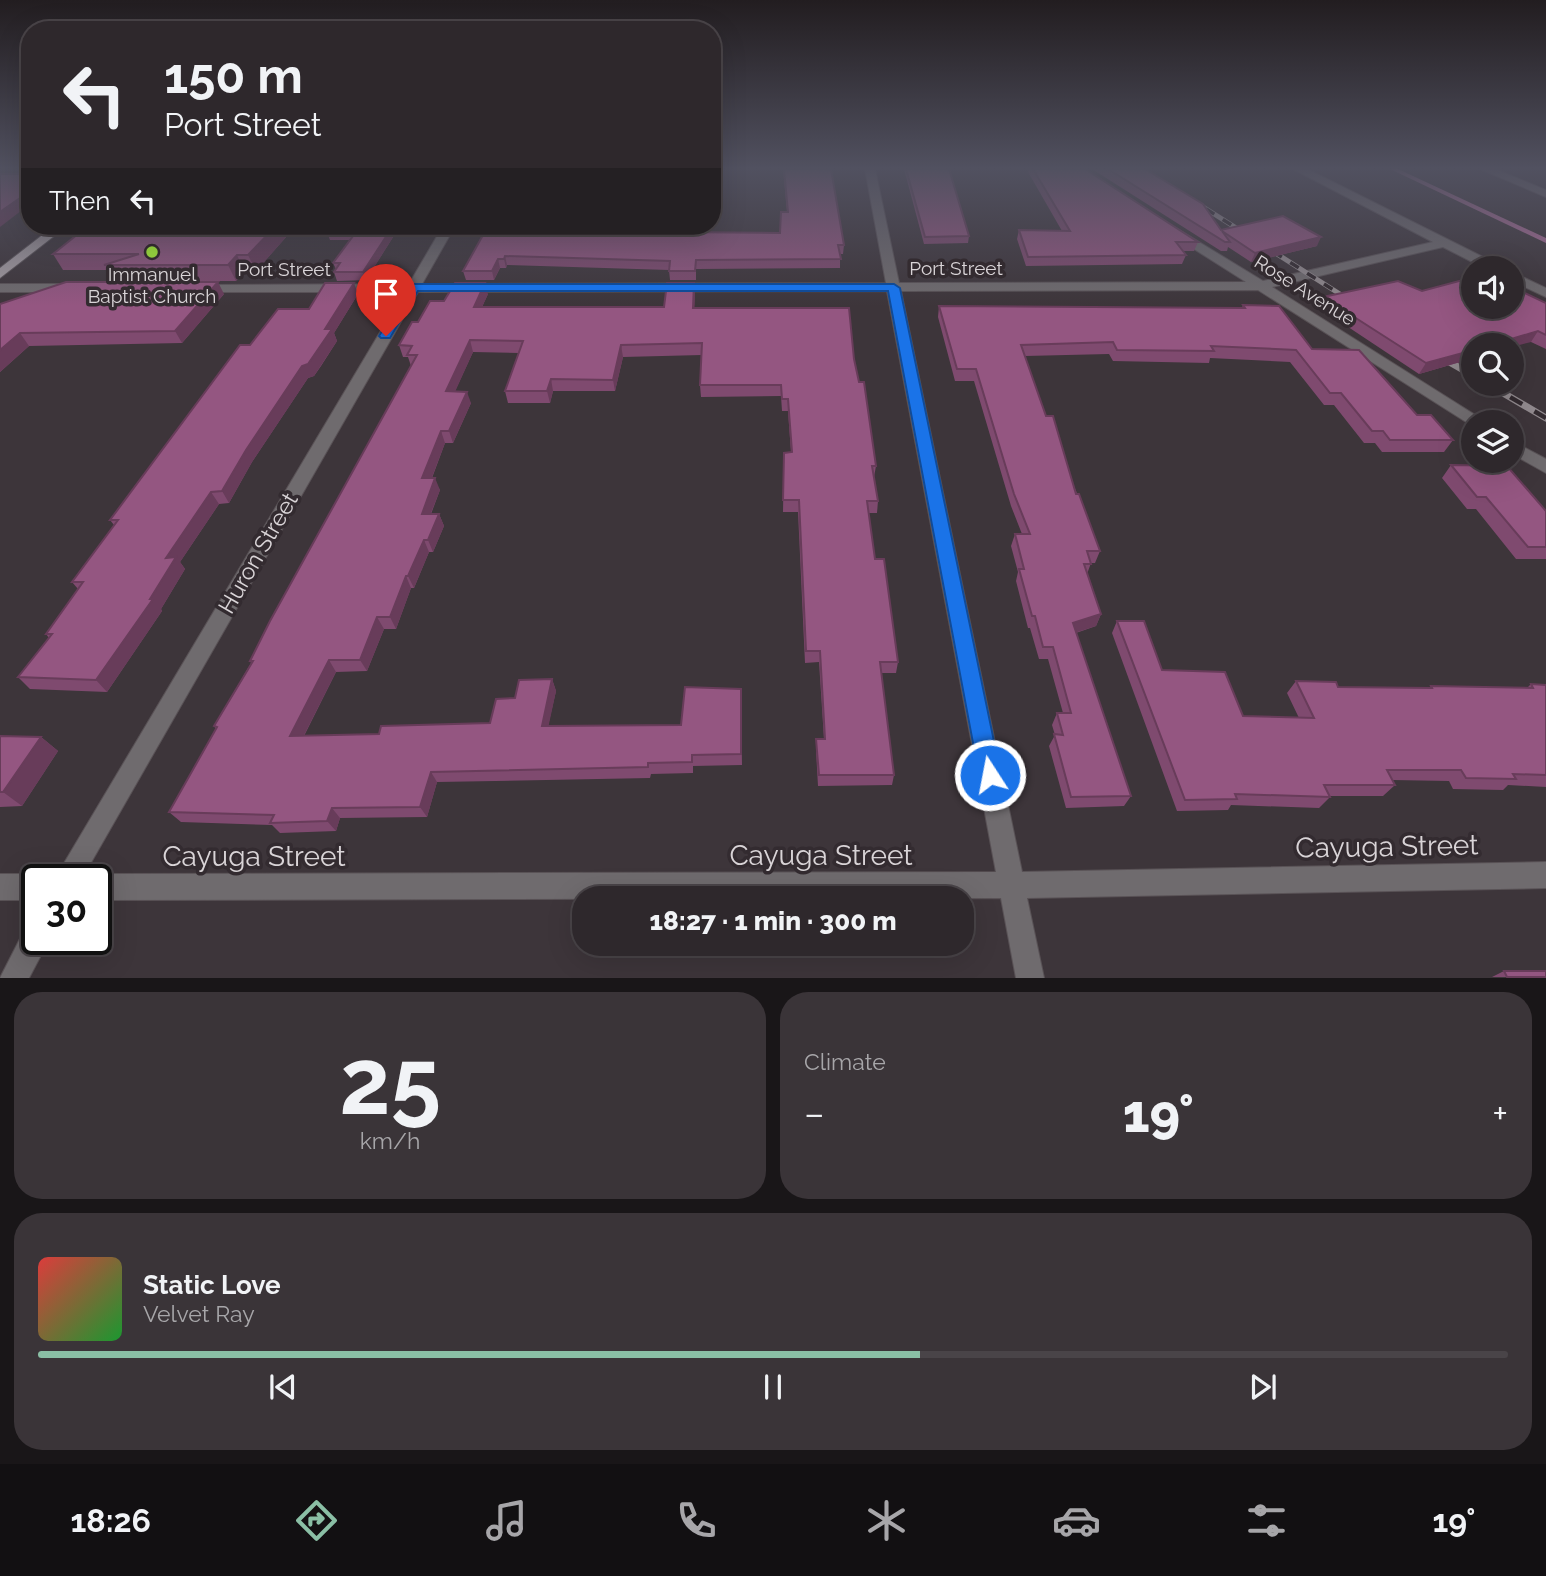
<!DOCTYPE html>
<html lang="en">
<head>
<meta charset="utf-8">
<style>
  :root { --surface:#2e282c; --page:#3a3438; --text:#f1f3f6; --muted:#a7a6a9; --line:#494448; --accent:#8abfa5 }
  body { margin:0; font-family:Raleway,sans-serif; background:var(--page); color:var(--text); height:100vh; display:flex; flex-direction:column; font-size:26px; white-space:nowrap }
  * { box-sizing:border-box; margin:0 }
  p { font-size:23px; color:var(--muted) }
  .icon { flex:none; width:38px; height:38px; fill:none; stroke:currentColor; stroke-width:2; stroke-linecap:round; stroke-linejoin:round }
  .map { position:relative; height:978px; overflow:hidden }
  .side { display:flex; flex-direction:column; gap:14px; padding:14px; background:#191618; flex:1 }
  .side>* { flex:none }
  .top-card { position:absolute; left:21px; top:21px; width:700px; height:214px; border-radius:28px; box-shadow:0 7px 28px #0002,0 0 0 2px var(--line); background:#2e282c; color:var(--text); overflow:hidden }
  .buttons { position:absolute; left:1461px; top:256px; display:grid; gap:14px }
  .buttons a { display:grid; place-items:center; width:63px; height:63px; border-radius:50%; background:var(--surface); box-shadow:0 7px 28px #0002,0 0 0 2px var(--line); font-size:35px }
  .speed { position:absolute; left:21px; top:864px; display:flex; gap:14px; font-size:35px; font-weight:700; text-align:center }
  .speed>* { display:grid; place-content:center; width:91px; height:91px; border-radius:50%; background:var(--surface); box-shadow:0 7px 28px #0002,0 0 0 2px var(--line); line-height:1 }
  .speed .limit { border:4px solid #111; border-radius:10px; background:#fff; color:#111 }
  .pin { position:absolute; display:grid; place-items:center; width:60px; height:60px; color:#fff; margin:-72px -30px; border-radius:50% 50% 50% 0; rotate:-45deg; box-shadow:0 0 7px #0007 }
  .pin .icon { rotate:45deg }
  .me { position:absolute; width:77px; margin:-38px; rotate:349deg; stroke-linejoin:round; filter:drop-shadow(0 0 5px #0008) }
  .turn { display:flex; align-items:center; gap:24px; height:147px; padding:0 28px; font-size:32px }
  .turn .icon { width:91px; height:91px; stroke-width:2.5 }
  .turn b { display:block; font-size:49px; line-height:60px }
  .then { display:flex; align-items:center; height:66px; padding:0 28px; background:#0003; gap:14px; font-size:26px }
  .big { font-size:52px; font-weight:800; line-height:1.1 }
  .side .widget { flex:1; display:flex; flex-direction:column; justify-content:center; gap:10px; min-width:0; padding:0 24px; border-radius:28px; background:var(--page) }
  .side .dial { align-items:center; gap:0 }
  .dial b { font-size:91px; line-height:1 }
  .song { display:flex; align-items:center; gap:21px }
  .cover { width:84px; height:84px; border-radius:10px; background:linear-gradient(135deg,hsl(0 70% 55%),hsl(130 70% 35%)) }
  .played { height:7px; border-radius:4px; background:linear-gradient(90deg,var(--accent) 60%,var(--line) 60%) }
  .keys { display:flex; justify-content:space-around; direction:ltr }
  .heat { display:flex; justify-content:space-between; align-items:center; font-size:38px; direction:ltr }
  .side .tiles { flex:1; display:grid; gap:14px; grid-template-columns:1fr 1fr }
  .widget:last-child { grid-column:span 2 }
  .trip { position:absolute; left:572px; top:886px; width:402px; height:70px; border-radius:28px; background:var(--surface); box-shadow:0 7px 28px #0002,0 0 0 2px var(--line); font-weight:800; line-height:70px; text-align:center }
  .menu { display:flex; height:112px; justify-content:space-around; align-items:center; background:#121012; color:var(--muted) }
  .menu .icon { width:49px; height:49px }
  .menu .on { color:var(--accent) }
  .menu b { font-size:32px; color:var(--text) }
  .map>svg:first-child { display:block }
</style>
</head>
<body>
<div class="map">
<svg width="1546" height="978" viewBox="0 0 1546 978">
  <rect width="100%" height="100%" fill="#3d353a"/>
  <g fill="none" stroke-linecap="round" stroke-linejoin="round">
    <path fill="#b0709c" fill-rule="evenodd" d="M1390,169H1398L1546,238V243Z"/>
    <g stroke="#595256" stroke-width="2">
      <g id="minor">
        <path d="M865,169H875L899,283L1246,282L1172,235V229L1176,228L1263,281L1433,242L1293,169H1307L1499,265L1500,268H1484L1443,247L1272,287L1480,418L1482,422H1474V427L1258,290L901,291L1022,872L1546,862V888L1027,898L1044,978H1016L1001,898L96,900V880H86L96,874L996,872L887,291L418,292L81,880H54L404,292H199L192,288L194,285L409,284L443,226H455L422,284L886,283Z"/>
        <path d="M1480,169H1495L1546,190V197Z"/>
        <path d="M1512,272L1546,288V297L1512,281Z"/>
        <path d="M0,284H70L77,288L70,292H0Z"/>
        <path d="M1512,441L1546,459V473L1512,454Z"/>
        <path d="M0,874H37L47,880H37V900H0Z"/>
        <path d="M37,922V940H49L29,978H0L27,925Z"/>
      </g>
    </g>
    <g stroke="#595256" stroke-width="2">
      <path id="major" d="M54,226H67L0,278V268Z"/>
    </g>
    <use href="#minor" fill="#6f6b6e" fill-rule="evenodd"/>
    <use href="#major" fill="#a59da2" fill-rule="evenodd"/>
    <g stroke="#90898d" stroke-width="5">
      <path id="rail-far1" d="M1189,198L1354,303"/>
    </g>
    <g stroke="#90898d" stroke-width="7">
      <g id="rail">
        <path d="M1437,355L1474,376"/>
        <path d="M1486,383L1546,418"/>
      </g>
    </g>
    <use href="#rail-far1" stroke="#332b30" stroke-width="3.5" stroke-dasharray="10" stroke-linecap="butt"/>
    <use href="#rail" stroke="#332b30" stroke-width="4.5" stroke-dasharray="14" stroke-linecap="butt"/>
  </g>
  <g fill="#7f4a6f">
    <path d="M783,169H831L844,245L843,254H840V268L696,269V280H670L669,270L507,265L506,268H500L494,280H466L463,271L480,241L551,226L550,231L780,233L787,212Z"/>
    <path d="M904,169H949L969,236L968,243L924,244Z"/>
    <path d="M1029,169H1085L1198,242L1194,251H1183L1186,255L1182,264L1026,266L1017,239L1019,230L1062,231L1028,172Z"/>
    <path d="M1092,169H1145L1221,230L1317,246L1251,262L1228,247L1227,251H1221Z"/>
    <path d="M331,226H400L366,280L337,281L334,272L336,269L333,263L350,240H330L327,232Z"/>
    <path d="M287,236L256,271H244L236,281H113L106,270H63L53,254Z"/>
    <path d="M1422,291L1546,303V349L1531,342L1474,345V358L1419,374L1318,307L1323,297Z"/>
    <path d="M224,294L182,343L29,346L0,372V304Z"/>
    <path d="M358,294L334,333L337,341L321,366L314,376L308,378L252,462L229,503L219,504L180,562L185,569L161,609L162,611L107,692L30,689L18,677L49,638L46,634L78,589L72,582L114,525L110,520L250,345L309,309Z"/>
    <path d="M488,294L482,307H664L695,294L694,308L854,359L876,466L874,477L878,501L877,513H868L875,559L898,662L896,673H881L894,775L892,785L818,786L816,750V739H824L819,662L805,663L798,512H783L784,453L791,452L788,411H782L781,396L701,397L700,385L702,355L623,357L615,391H553L550,403H508L505,391L519,353L473,352L455,391L471,403L453,443H445L432,478L440,490L431,514H439L444,526L433,552H429L414,588H411L396,629H384L367,671L336,672L304,736L379,734L490,723L515,698L552,679L556,691L548,726L681,725L741,700L742,765L693,766V773L651,774L650,778L437,782L427,817L340,818L336,831L280,833L272,825L181,822L169,812L216,729L214,726L251,663L250,661L411,366L408,357H403L399,345L418,322L444,301Z"/>
    <path d="M1243,305L1417,415L1453,440L1444,452H1382L1375,443H1364L1334,405H1324L1290,362L1210,358L1209,363L1113,361L1109,354L1025,356L1046,416L1100,551L1095,563H1091L1087,574L1101,614L1096,626L1076,633L1131,796L1124,806L1066,808L1049,746L1055,735L1052,725L1057,713H1063L1048,659H1039L1030,628H1028L1016,581L1018,572L1011,546L1015,534H1022L1011,506L974,381H955L938,317L939,306L1216,309L1242,308Z"/>
    <path d="M1451,465L1546,511V559H1516L1476,509H1467L1442,478Z"/>
    <path d="M1117,621L1162,670L1243,716L1299,718L1287,693L1296,681L1338,687L1429,688L1431,686L1527,688L1531,684L1546,685V787L1508,785L1503,790L1453,789L1449,781L1392,780L1395,785L1383,796H1329L1330,797L1319,808L1231,805L1228,810L1177,811L1112,633Z"/>
    <path d="M0,736L41,737L58,751L22,806L0,807Z"/>
    <path d="M1504,971L1507,977H1492Z"/>
  </g>
  <g fill="#683c5a">
    <path d="M30,191V204L0,227V212Z"/>
    <path d="M276,226H283L287,236L256,271L248,255Z"/>
    <path d="M393,226H400L366,280L363,272Z"/>
    <path d="M546,226H551L546,240L545,231Z"/>
    <path d="M1321,237L1317,246L1251,262L1255,253Z"/>
    <path d="M237,255L244,271L236,281L228,265Z"/>
    <path d="M505,256L507,265L506,268L504,259Z"/>
    <path d="M498,259L500,268L494,280L492,271Z"/>
    <path d="M218,282L224,294L182,343L175,331Z"/>
    <path d="M354,283L358,294L334,333L337,341L314,376L308,378L252,462L229,503L222,491L246,450Z"/>
    <path d="M485,283L488,294L477,318L474,307Z"/>
    <path d="M694,283L695,294L694,319L693,308Z"/>
    <path d="M1538,331L1531,342L1512,347V345H1491Z"/>
    <path d="M20,333L29,346L0,372V350Z"/>
    <path d="M470,340L473,352L450,403L446,391Z"/>
    <path d="M621,345L623,357L615,391L613,380Z"/>
    <path d="M1474,350V358L1419,374L1426,363Z"/>
    <path d="M551,379L553,391L550,403L547,391Z"/>
    <path d="M467,392L471,403L453,443L449,431Z"/>
    <path d="M441,431L445,443L427,490L422,478Z"/>
    <path d="M435,478L440,490L426,525L422,514Z"/>
    <path d="M211,492L219,504L180,562L185,569L161,609L162,611L107,692L96,680L150,599L166,558Z"/>
    <path d="M439,514L444,526L433,552L428,540Z"/>
    <path d="M424,540L429,552L414,588L408,576Z"/>
    <path d="M406,576L411,588L396,629L390,617Z"/>
    <path d="M1101,614L1096,626L1068,635L1073,623Z"/>
    <path d="M377,617L384,629L367,671L360,660Z"/>
    <path d="M329,660L336,672L298,747L290,736Z"/>
    <path d="M552,679L556,691L546,738L542,726Z"/>
    <path d="M41,737L58,751L22,806L3,792Z"/>
    <path d="M431,772L437,782L427,817L420,807Z"/>
    <path d="M332,808L340,818L336,831L327,821Z"/>
  </g>
  <g fill="#945681" stroke="#683c5a" stroke-width="2">
    <path d="M784,169H831L844,245H838L841,259L696,260L695,271H669L670,261L505,256L504,259H498L492,271H463L488,226H546L545,231L780,233L781,212H788Z"/>
    <path d="M906,169H949L969,236L925,237Z"/>
    <path d="M1033,169H1085L1198,242H1176L1186,255L1028,257L1019,230L1070,231Z"/>
    <path d="M1108,169H1145L1203,204L1221,230L1283,216L1321,237L1255,253L1222,231L1230,242H1225Z"/>
    <path d="M0,174H30V191L0,212Z"/>
    <path d="M88,226H276L248,255H237L228,265H104L139,254H53Z"/>
    <path d="M331,226H393L363,272H334L340,263H333L356,232H327Z"/>
    <path d="M1474,277V306H1512V287L1546,303V335L1538,331L1491,345H1474V350L1426,363L1323,297L1398,281L1422,291Z"/>
    <path d="M66,282H218L175,331L20,333L0,350V304Z"/>
    <path d="M325,283H354L325,329H332L308,364L302,366L246,450L222,491L211,492L166,558L176,557L150,599H153L96,680L18,677L52,634H46L83,582H72L118,520H110L240,345H250L278,309H309Z"/>
    <path d="M455,283H485L474,307H664L667,283H694L693,308H849L854,359L859,382H864L876,466H872L878,501H867L875,559H884L898,662H880L894,775H819L816,739H825L820,651H806L799,500H783L784,453L792,452L788,399H782L781,385H700L702,343L621,345L613,380L551,379L547,391H505L523,341L470,340L446,391L467,392L449,431H441L422,478H435L422,514H439L428,540H424L408,576H406L390,617H377L360,660H329L290,736L379,734L381,726L490,723L496,699L515,698L519,680L552,679L542,726L681,725L685,687L741,689V754L692,755V762L648,763V767L431,772L420,807L332,808L327,821L270,823L274,815L169,812L217,727L214,726L253,661H250L270,621L417,355H407L412,346L399,345L412,322H418L430,301H444Z"/>
    <path d="M1243,305L1279,306L1312,349L1359,350L1417,415H1431L1453,440H1390L1383,431H1372L1341,393H1330L1296,350L1211,346L1214,351L1117,350L1113,342L1021,345L1046,416H1053L1076,494H1079L1100,551H1087L1091,564H1084L1101,614L1073,623L1131,796L1071,797L1054,734L1063,735L1057,713H1071L1053,647H1043L1035,616H1032L1019,569H1024L1015,534H1030L1014,494L976,369H957L939,306L1245,308Z"/>
    <path d="M1451,465L1507,466L1546,511V547H1528L1486,497H1477Z"/>
    <path d="M1117,621H1144L1162,670L1225,672L1243,716L1314,718L1296,681L1336,682L1338,687L1432,688L1431,686L1533,688L1531,684L1546,685V775L1513,774L1516,779L1466,778L1461,770H1387L1395,785H1324L1330,797L1235,794L1237,799L1185,800Z"/>
    <path d="M0,736L41,737L3,792H0Z"/>
    <path d="M1504,971H1546V977H1507Z"/>
  </g>
  <linearGradient id="sky" x2="0" y2="1"><stop stop-color="#221d20"/><stop offset="0.55" stop-color="#515160"/><stop offset="1" stop-color="#515160" stop-opacity="0"/></linearGradient>
  <rect width="1546" height="306" fill="url(#sky)"/>
  <path fill="#1a73e8" stroke="#114b97" stroke-width="2" d="M894,284L900,288L1001,775L997,782L990,785L982,782L979,775L888,291H418L390,338H381L379,336L408,288L414,284Z"/>
  <circle fill="#92cd3e" stroke="#332b30" stroke-width="2.5" cx="152" cy="252" r="7"/>
  <g text-anchor="middle" stroke-width="7" stroke-linejoin="round" paint-order="stroke">
    <g font-size="19" fill="#d9d4d7" stroke="#332b30">
      <text x="956" y="275">Port Street</text>
      <text x="284" y="276">Port Street</text>
      <text transform="translate(1305 290) rotate(32)" y="7">Rose Avenue</text>
    </g>
    <g font-size="19" fill="#d9d4d7" stroke="#332b30">
      <text x="152" y="281">Immanuel<tspan x="152" dy="22">Baptist Church</tspan></text>
    </g>
    <g font-size="23" fill="#d9d4d7" stroke="#332b30">
      <text transform="translate(258 553) rotate(-60)" y="8">Huron Street</text>
    </g>
    <g font-size="28" fill="#d9d4d7" stroke="#332b30">
      <text transform="translate(1387 846) rotate(-1)" y="10">Cayuga Street</text>
      <text x="821" y="865">Cayuga Street</text>
      <text x="254" y="866">Cayuga Street</text>
    </g>
  </g>
</svg>
<div class="buttons">
<a><svg class="icon" aria-label="sound" viewBox="0 0 24 24"><path d="M4 9h4l5-4v14l-5-4H4zM17 9q2 3 0 6"/></svg></a>
<a><svg class="icon" aria-label="search" viewBox="0 0 24 24"><circle cx="10" cy="10" r="6"/><path d="M15 15l6 6"/></svg></a>
<a><svg class="icon" aria-label="layers" viewBox="0 0 24 24"><path d="M12 4l9 5-9 5-9-5zM3 14l9 5 9-5"/></svg></a>
</div>
<div class="speed"><div class="limit">30</div></div>
<div class="pin" style="left:386px;top:336px;background:#d93025"><svg class="icon" aria-label="arrive" viewBox="0 0 24 24"><path d="M6 21V4h12l-3 4 3 4H6"/></svg></div>
<svg class="me" style="left:990px;top:775px" viewBox="-20 -20 40 40"><circle r="17" fill="#1a73e8" stroke="#fff" stroke-width="3"/><path d="M0-11L8 9 0 5-8 9z" fill="#fff"/></svg>
<div class="trip">18:27 · 1 min · 300 m</div>
<div class="top-card">
<div class="turn"><svg class="icon" aria-label="left" viewBox="0 0 24 24"><path d="M17 20v-9H6M10 6l-5 5 5 5"/></svg><div><b>150 m</b>Port Street</div></div>
<div class="then">Then<svg class="icon" aria-label="left" viewBox="0 0 24 24"><path d="M17 20v-9H6M10 6l-5 5 5 5"/></svg></div>
</div>
</div>
<section class="side">
<div class="tiles">
<div class="widget dial"><b>25</b><p>km/h</p></div>
<div class="widget"><p>Climate</p>
<div class="heat"><a>−</a><b class="big">19°</b><a>+</a></div>
</div>
<div class="widget">
<div class="song"><i class="cover"></i><div><b>Static Love</b><p>Velvet Ray</p></div></div>
<div class="played"></div>
<div class="keys"><svg class="icon" aria-label="previous" viewBox="0 0 24 24"><path d="M18 5L8 12l10 7zM5 5v14"/></svg><svg class="icon" aria-label="pause" viewBox="0 0 24 24"><path d="M8 5v14M16 5v14"/></svg><svg class="icon" aria-label="next" viewBox="0 0 24 24"><path d="M6 5l10 7-10 7zM19 5v14"/></svg></div>
</div>
</div>
</section>
<nav class="menu">
<b>18:26</b>
<svg class="icon on" aria-label="directions" viewBox="0 0 24 24"><path d="M12 3l9 9-9 9-9-9zM9 14v-3h6M13 9l2 2-2 2"/></svg>
<svg class="icon" aria-label="music" viewBox="0 0 24 24"><path d="M9 18V5l10-2v13"/><circle cx="6" cy="18" r="3"/><circle cx="16" cy="16" r="3"/></svg>
<svg class="icon" aria-label="phone" viewBox="0 0 24 24"><path d="M5 4h4l2 5-3 2q2 4 5 5l2-3 5 2v4C11 20 4 13 5 4z"/></svg>
<svg class="icon" aria-label="climate" viewBox="0 0 24 24"><path d="M12 3v18M4 7l16 10M4 17L20 7"/></svg>
<svg class="icon" aria-label="car" viewBox="0 0 24 24"><path d="M5 17H2v-5l4-1 3-4h7l3 4 3 1v5h-3M9 17h6M6 11h13"/><circle cx="7" cy="17" r="2"/><circle cx="17" cy="17" r="2"/></svg>
<svg class="icon" aria-label="filters" viewBox="0 0 24 24"><path d="M4 7h16M4 17h16"/><circle cx="9" cy="7" r="2"/><circle cx="15" cy="17" r="2"/></svg>
<b>19°</b>
</nav>
</body>
</html>
